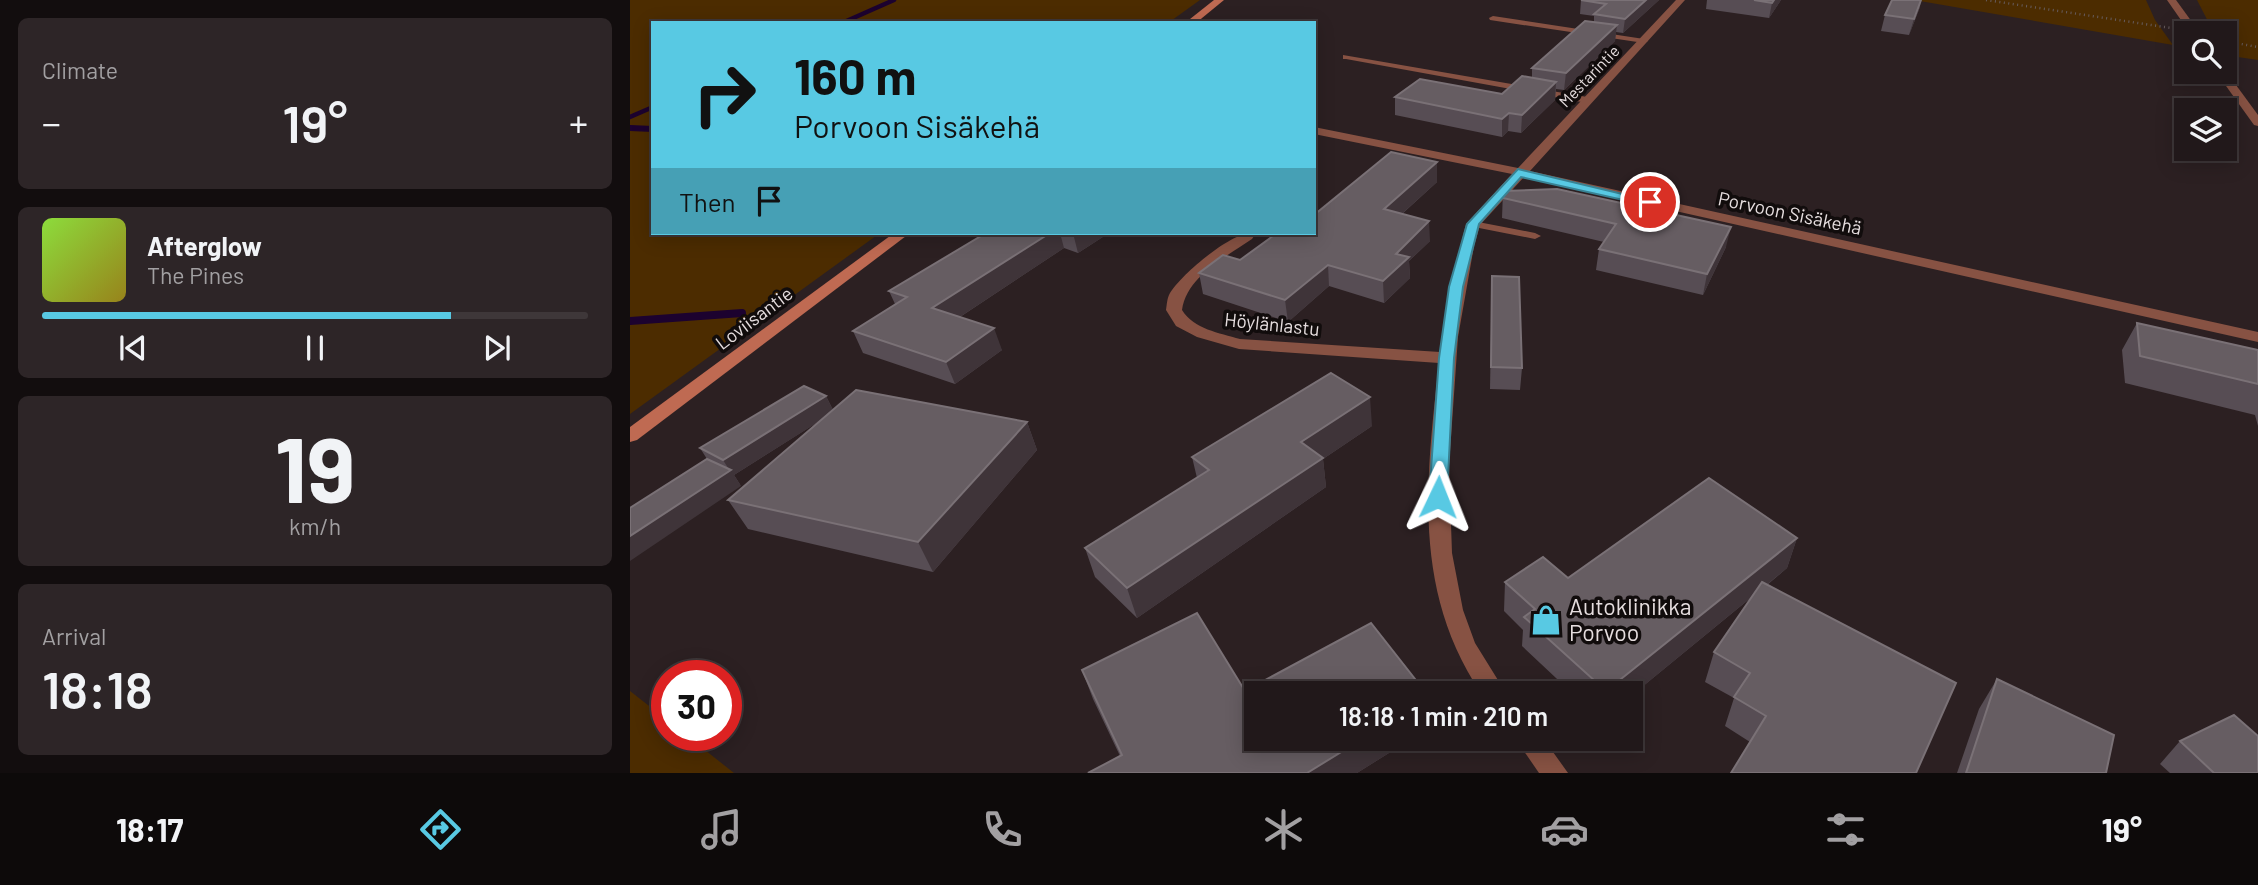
<!DOCTYPE html>
<html lang="en">
<head>
<meta charset="utf-8">
<style>
  :root { --surface:#21181a; --page:#2d2527; --text:#f1f3f6; --muted:#a2a0a2; --line:#3e3739; --accent:#58c9e3 }
  body { margin:0; font-family:Barlow,sans-serif; background:var(--page); color:var(--text); height:100vh; display:flex; flex-direction:column; font-size:26px; white-space:nowrap }
  * { box-sizing:border-box; margin:0 }
  p { font-size:23px; color:var(--muted) }
  .icon { flex:none; width:38px; height:38px; fill:none; stroke:currentColor; stroke-width:2; stroke-linecap:round; stroke-linejoin:round }
  .map { position:relative; flex:1; overflow:hidden }
  .details { display:flex; flex-direction:column; gap:18px; padding:18px; background:#120d0e; width:630px }
  .details>* { flex:none }
  .hud { position:absolute; left:21px; top:21px; width:665px; height:214px; border-radius:0px; box-shadow:0 4px 18px #0003,0 0 0 2px var(--line); background:#58c9e3; color:#111; overflow:hidden }
  .tools { position:absolute; left:1544px; top:21px; display:grid; gap:14px }
  .tools a { display:grid; place-items:center; width:63px; height:63px; border-radius:0px; background:var(--surface); box-shadow:0 4px 18px #0003,0 0 0 2px var(--line); font-size:35px }
  .speed { position:absolute; left:21px; top:660px; display:flex; gap:14px; font-size:35px; font-weight:700; text-align:center }
  .speed>* { display:grid; place-content:center; width:91px; height:91px; border-radius:50%; background:var(--surface); box-shadow:0 4px 18px #0003,0 0 0 2px var(--line); line-height:1 }
  .speed .limit { border:10px solid #d22; background:#fff; color:#111 }
  .pin { position:absolute; display:grid; place-items:center; width:60px; height:60px; color:#fff; margin:-30px; border:4px solid #fff; border-radius:50%; box-shadow:0 2px 7px #0007 }
  .me { position:absolute; width:77px; margin:-38px; rotate:2deg; stroke-linejoin:round; filter:drop-shadow(0 0 5px #0008) }
  .turn { display:flex; align-items:center; gap:24px; height:147px; padding:0 28px; font-size:32px }
  .turn .icon { width:91px; height:91px; stroke-width:2.5 }
  .turn b { display:block; font-size:49px; line-height:60px }
  .then { display:flex; align-items:center; height:66px; padding:0 28px; background:#0003; gap:14px; font-size:26px }
  .big { font-size:52px; font-weight:600; line-height:1.1 }
  .details .tile { flex:1; display:flex; flex-direction:column; justify-content:center; gap:10px; min-width:0; padding:0 24px; border-radius:10px; background:var(--page) }
  .details .dial { align-items:center; gap:0 }
  .dial b { font-size:91px; line-height:1 }
  .song { display:flex; align-items:center; gap:21px }
  .cover { width:84px; height:84px; border-radius:10px; background:linear-gradient(135deg,hsl(90 70% 55%),hsl(50 70% 35%)) }
  .played { height:7px; border-radius:4px; background:linear-gradient(90deg,var(--accent) 75%,var(--line) 75%) }
  .keys { display:flex; justify-content:space-around; direction:ltr }
  .heat { display:flex; justify-content:space-between; align-items:center; font-size:38px; direction:ltr }
  .trip { position:absolute; left:614px; top:681px; width:399px; height:70px; border-radius:0px; background:var(--surface); box-shadow:0 4px 18px #0003,0 0 0 2px var(--line); font-weight:600; line-height:70px; text-align:center }
  .tabs { display:flex; height:112px; justify-content:space-around; align-items:center; background:#0d0a0a; color:var(--muted) }
  .tabs .icon { width:49px; height:49px }
  .tabs .current { color:var(--accent) }
  .tabs b { font-size:32px; color:var(--text) }
  main { display:flex; flex:1; min-height:0 }
  .map>svg:first-child { display:block }
</style>
</head>
<body>
<main>
<section class="details">
<div class="tile"><p>Climate</p>
<div class="heat"><a>−</a><b class="big">19°</b><a>+</a></div>
</div>
<div class="tile">
<div class="song"><i class="cover"></i><div><b>Afterglow</b><p>The Pines</p></div></div>
<div class="played"></div>
<div class="keys"><svg class="icon" aria-label="previous" viewBox="0 0 24 24"><path d="M18 5L8 12l10 7zM5 5v14"/></svg><svg class="icon" aria-label="pause" viewBox="0 0 24 24"><path d="M8 5v14M16 5v14"/></svg><svg class="icon" aria-label="next" viewBox="0 0 24 24"><path d="M6 5l10 7-10 7zM19 5v14"/></svg></div>
</div>
<div class="tile dial"><b>19</b><p>km/h</p></div>
<div class="tile"><p>Arrival</p><b class="big">18:18</b></div>
</section>
<div class="map">
<svg width="1628" height="773" viewBox="0 0 1628 773">
  <rect width="100%" height="100%" fill="#2c2022"/>
  <g fill="#4c2c00">
    <path d="M0,0H570L538,23H23V233H250L0,414Z"/>
    <path d="M1284,0H1516L1525,20L1543,45Z"/>
    <path d="M1567,0H1628V60L1601,56L1594,47V33H1584Z"/>
    <path d="M0,691L37,720V735H56L104,773H0Z"/>
  </g>
  <g fill="none" stroke-linecap="round" stroke-linejoin="round">
    <g stroke="#1c022f" stroke-width="4.5">
      <path d="M212,23L264,0"/>
      <path d="M0,117L23,107"/>
    </g>
    <path stroke="#1c022f" stroke-width="6" d="M0,128L23,129"/>
    <path stroke="#1c022f" stroke-width="8" d="M0,321L112,313"/>
    <g stroke="#675c5d" stroke-width="2.5" stroke-dasharray="1 3.5" stroke-linecap="butt">
      <path d="M1356,0L1541,28"/>
      <path d="M1594,41L1628,47"/>
    </g>
    <g fill="#875243" fill-rule="evenodd">
      <path d="M863,16L1014,39L1018,41L1014,43L860,20L859,18Z"/>
      <path d="M713,55L957,97L961,100L957,103L716,59H713Z"/>
      <path d="M843,221L905,233L911,236L905,239L839,226L837,224Z"/>
    </g>
    <g fill="#875243" fill-rule="evenodd">
      <path d="M1046,0H1055L900,171L1628,332V342L894,177L850,225L844,246L828,337L819,466L822,553L833,610L845,643L876,693H851C782,591 796,479 809,363L609,349L567,337L546,326L536,310C537,304 537,298 540,293C551,275 600,233 621,233L624,236L622,239C596,257 557,276 552,310C564,329 589,333 610,339L810,352L819,291L836,224L882,174L684,134V127L888,168Z"/>
      <path d="M1537,0H1546L1570,33H1560Z"/>
      <path d="M1595,70L1628,115V126L1624,125L1586,72Z"/>
      <path d="M885,738H913L938,773H909Z"/>
    </g>
    <g fill="#bf6a52" fill-rule="evenodd">
      <path d="M584,0H594L566,23H555Z"/>
      <path d="M264,233H280L7,440L0,442V427Z"/>
    </g>
  </g>
  <g fill="#574d54">
    <path d="M951,0H1029L993,33L986,32L985,41L934,90L926,89L925,100L891,133L878,131L872,137L765,115V97L872,94L902,78V68L964,22V16L950,14Z"/>
    <path d="M1077,0H1151L1139,18L1076,9Z"/>
    <path d="M1290,7L1279,35L1251,31L1255,15Z"/>
    <path d="M807,162V182L772,214L800,241L779,261L780,278L754,303L699,286L658,322L573,294L569,273L610,260L684,233Z"/>
    <path d="M873,191L1096,247L1073,295L966,270L969,249L974,242L872,218Z"/>
    <path d="M356,233H479L448,253L434,248L330,317L372,350L325,384L233,353L223,331L265,304L259,291Z"/>
    <path d="M862,276L892,368L890,390L860,389Z"/>
    <path d="M1507,323L1628,350V426L1625,415L1495,383L1492,350Z"/>
    <path d="M196,396L203,410L397,422L407,450L303,572L118,529L98,500L191,420L104,475L111,486L77,459L70,448Z"/>
    <path d="M742,426L693,459L696,487L507,618L465,577L455,548L567,478L562,457Z"/>
    <path d="M1167,538L1157,568L1137,585L1326,683L1120,742L1095,726L1104,698L1075,682L1084,652L1123,596L1001,696V693H942L892,646L893,630L874,611L875,582L938,578Z"/>
    <path d="M452,670L626,738H783L727,773L490,756L463,699Z"/>
    <path d="M1367,679L1476,773H1327L1349,709Z"/>
    <path d="M1550,741L1628,773H1540L1530,764Z"/>
  </g>
  <g fill="#3f3439">
    <path d="M1016,0H1029L993,33L995,19Z"/>
    <path d="M1144,0H1151L1139,18L1142,3Z"/>
    <path d="M1291,0L1290,7L1279,35L1284,19Z"/>
    <path d="M987,25L985,41L934,90L936,73Z"/>
    <path d="M926,82L925,100L891,133L892,115Z"/>
    <path d="M879,113L878,131L872,137V119Z"/>
    <path d="M807,162V182L755,229L754,209Z"/>
    <path d="M799,221L800,241L779,261L780,278L754,303L753,281L766,254Z"/>
    <path d="M1101,227L1096,247L1073,295L1077,274Z"/>
    <path d="M420,233H430L434,248L310,330L302,308Z"/>
    <path d="M443,233H479L448,253Z"/>
    <path d="M698,265L699,286L658,322L655,300Z"/>
    <path d="M364,328L372,350L325,384L316,362Z"/>
    <path d="M196,396L204,412L104,475L111,486L0,561V536L100,471L93,460Z"/>
    <path d="M740,397L742,426L693,459L696,487L507,618L497,588L671,442Z"/>
    <path d="M397,422L407,450L303,572L288,542Z"/>
    <path d="M1167,538L1157,568L1001,696V693H976V691Z"/>
    <path d="M734,738H783L727,773H677Z"/>
  </g>
  <g fill="#665d62" stroke="#7a7176" stroke-width="2">
    <path d="M951,0H1016L995,19L964,14L976,4Z"/>
    <path d="M1124,0H1144L1142,3Z"/>
    <path d="M1262,0H1291L1284,19L1255,15Z"/>
    <path d="M955,21L987,25L936,73L902,68Z"/>
    <path d="M892,76L926,82L892,115L879,113L872,119L765,97L790,79L872,94Z"/>
    <path d="M761,152L807,162L754,209L799,221L766,254L779,257L753,281L698,265L655,300L569,273L593,255L610,260L647,233H684V215Z"/>
    <path d="M927,189L1101,227L1077,274L969,249L986,224L873,198V191Z"/>
    <path d="M356,233H420L302,308L364,328L316,362L223,331L277,297L259,291Z"/>
    <path d="M862,276L889,277L892,368L861,367Z"/>
    <path d="M1507,323L1628,350V384L1510,356Z"/>
    <path d="M701,373L740,397L671,442L693,458L497,588L455,548L579,470L562,457Z"/>
    <path d="M174,386L196,396L93,460L70,448Z"/>
    <path d="M226,390L397,422L288,542L98,500Z"/>
    <path d="M77,459L101,470L0,536V508Z"/>
    <path d="M1079,478L1167,538L976,691L894,617L905,609L875,582L913,557L938,578Z"/>
    <path d="M1132,582L1326,683L1286,773H1101L1136,716L1104,697L1120,673L1084,652Z"/>
    <path d="M567,613L615,691L741,623L796,693H626V738H734L677,773H458L492,755L452,670Z"/>
    <path d="M1367,679L1484,735L1476,773H1336Z"/>
    <path d="M1604,715L1628,736V773H1584L1550,741Z"/>
  </g>
  <path fill="#58c9e3" stroke="#398394" stroke-width="2" d="M888,169L1026,202L1020,206L891,177L849,224L833,287L824,358L817,497L808,504L799,497L809,358L819,287L837,224Z"/>
  <defs>
    <g id="shop-bare" transform="scale(2.415)"><path d="M-5-2.5h2.3a2.7 3.5 0 0 1 5.4 0H5L5.5 6h-11ZM-1.5-2.5h3a1.5 2.3 0 0 0-3 0Z" fill="#58c9e3" stroke="#110c0c" stroke-width="2.5" paint-order="stroke"/></g>
  </defs>
  <g fill-rule="evenodd">
    <use href="#shop-bare" x="916" y="620"/>
  </g>
  <g text-anchor="middle" stroke-width="7" stroke-linejoin="round" paint-order="stroke">
    <g font-size="16" fill="#e6dedf" stroke="#110c0c">
      <text transform="translate(959 76) rotate(-46)" y="6">Mestarintie</text>
    </g>
    <g font-size="19" fill="#e6dedf" stroke="#110c0c">
      <text transform="translate(1160 213) rotate(12)" y="7">Porvoon Sisäkehä</text>
      <text transform="translate(124 318) rotate(-37)" y="7">Loviisantie</text>
      <text transform="translate(642 324) rotate(6)" y="7">Höylänlastu</text>
    </g>
    <g font-size="23" fill="#e6dedf" stroke="#110c0c" text-anchor="start">
      <text x="939" y="615">Autoklinikka<tspan x="939" dy="26">Porvoo</tspan></text>
    </g>
  </g>
</svg>
<div class="tools">
<a><svg class="icon" aria-label="search" viewBox="0 0 24 24"><circle cx="10" cy="10" r="6"/><path d="M15 15l6 6"/></svg></a>
<a><svg class="icon" aria-label="layers" viewBox="0 0 24 24"><path d="M12 4l9 5-9 5-9-5zM3 14l9 5 9-5"/></svg></a>
</div>
<div class="speed"><div class="limit">30</div></div>
<div class="pin" style="left:1020px;top:202px;background:#d93025"><svg class="icon" aria-label="arrive" viewBox="0 0 24 24"><path d="M6 21V4h12l-3 4 3 4H6"/></svg></div>
<svg class="me" style="left:808px;top:497px" viewBox="-20 -20 40 40"><path d="M0-17L14 15 0 8-14 15z" fill="#58c9e3" stroke="#fff" stroke-width="4"/></svg>
<div class="trip">18:18 · 1 min · 210 m</div>
<div class="hud">
<div class="turn"><svg class="icon" aria-label="right" viewBox="0 0 24 24"><path d="M7 20v-9h11M14 6l5 5-5 5"/></svg><div><b>160 m</b>Porvoon Sisäkehä</div></div>
<div class="then">Then<svg class="icon" aria-label="arrive" viewBox="0 0 24 24"><path d="M6 21V4h12l-3 4 3 4H6"/></svg></div>
</div>
</div>
</main>
<nav class="tabs">
<b>18:17</b>
<svg class="icon current" aria-label="directions" viewBox="0 0 24 24"><path d="M12 3l9 9-9 9-9-9zM9 14v-3h6M13 9l2 2-2 2"/></svg>
<svg class="icon" aria-label="music" viewBox="0 0 24 24"><path d="M9 18V5l10-2v13"/><circle cx="6" cy="18" r="3"/><circle cx="16" cy="16" r="3"/></svg>
<svg class="icon" aria-label="phone" viewBox="0 0 24 24"><path d="M5 4h4l2 5-3 2q2 4 5 5l2-3 5 2v4C11 20 4 13 5 4z"/></svg>
<svg class="icon" aria-label="climate" viewBox="0 0 24 24"><path d="M12 3v18M4 7l16 10M4 17L20 7"/></svg>
<svg class="icon" aria-label="car" viewBox="0 0 24 24"><path d="M5 17H2v-5l4-1 3-4h7l3 4 3 1v5h-3M9 17h6M6 11h13"/><circle cx="7" cy="17" r="2"/><circle cx="17" cy="17" r="2"/></svg>
<svg class="icon" aria-label="filters" viewBox="0 0 24 24"><path d="M4 7h16M4 17h16"/><circle cx="9" cy="7" r="2"/><circle cx="15" cy="17" r="2"/></svg>
<b>19°</b>
</nav>
</body>
</html>
